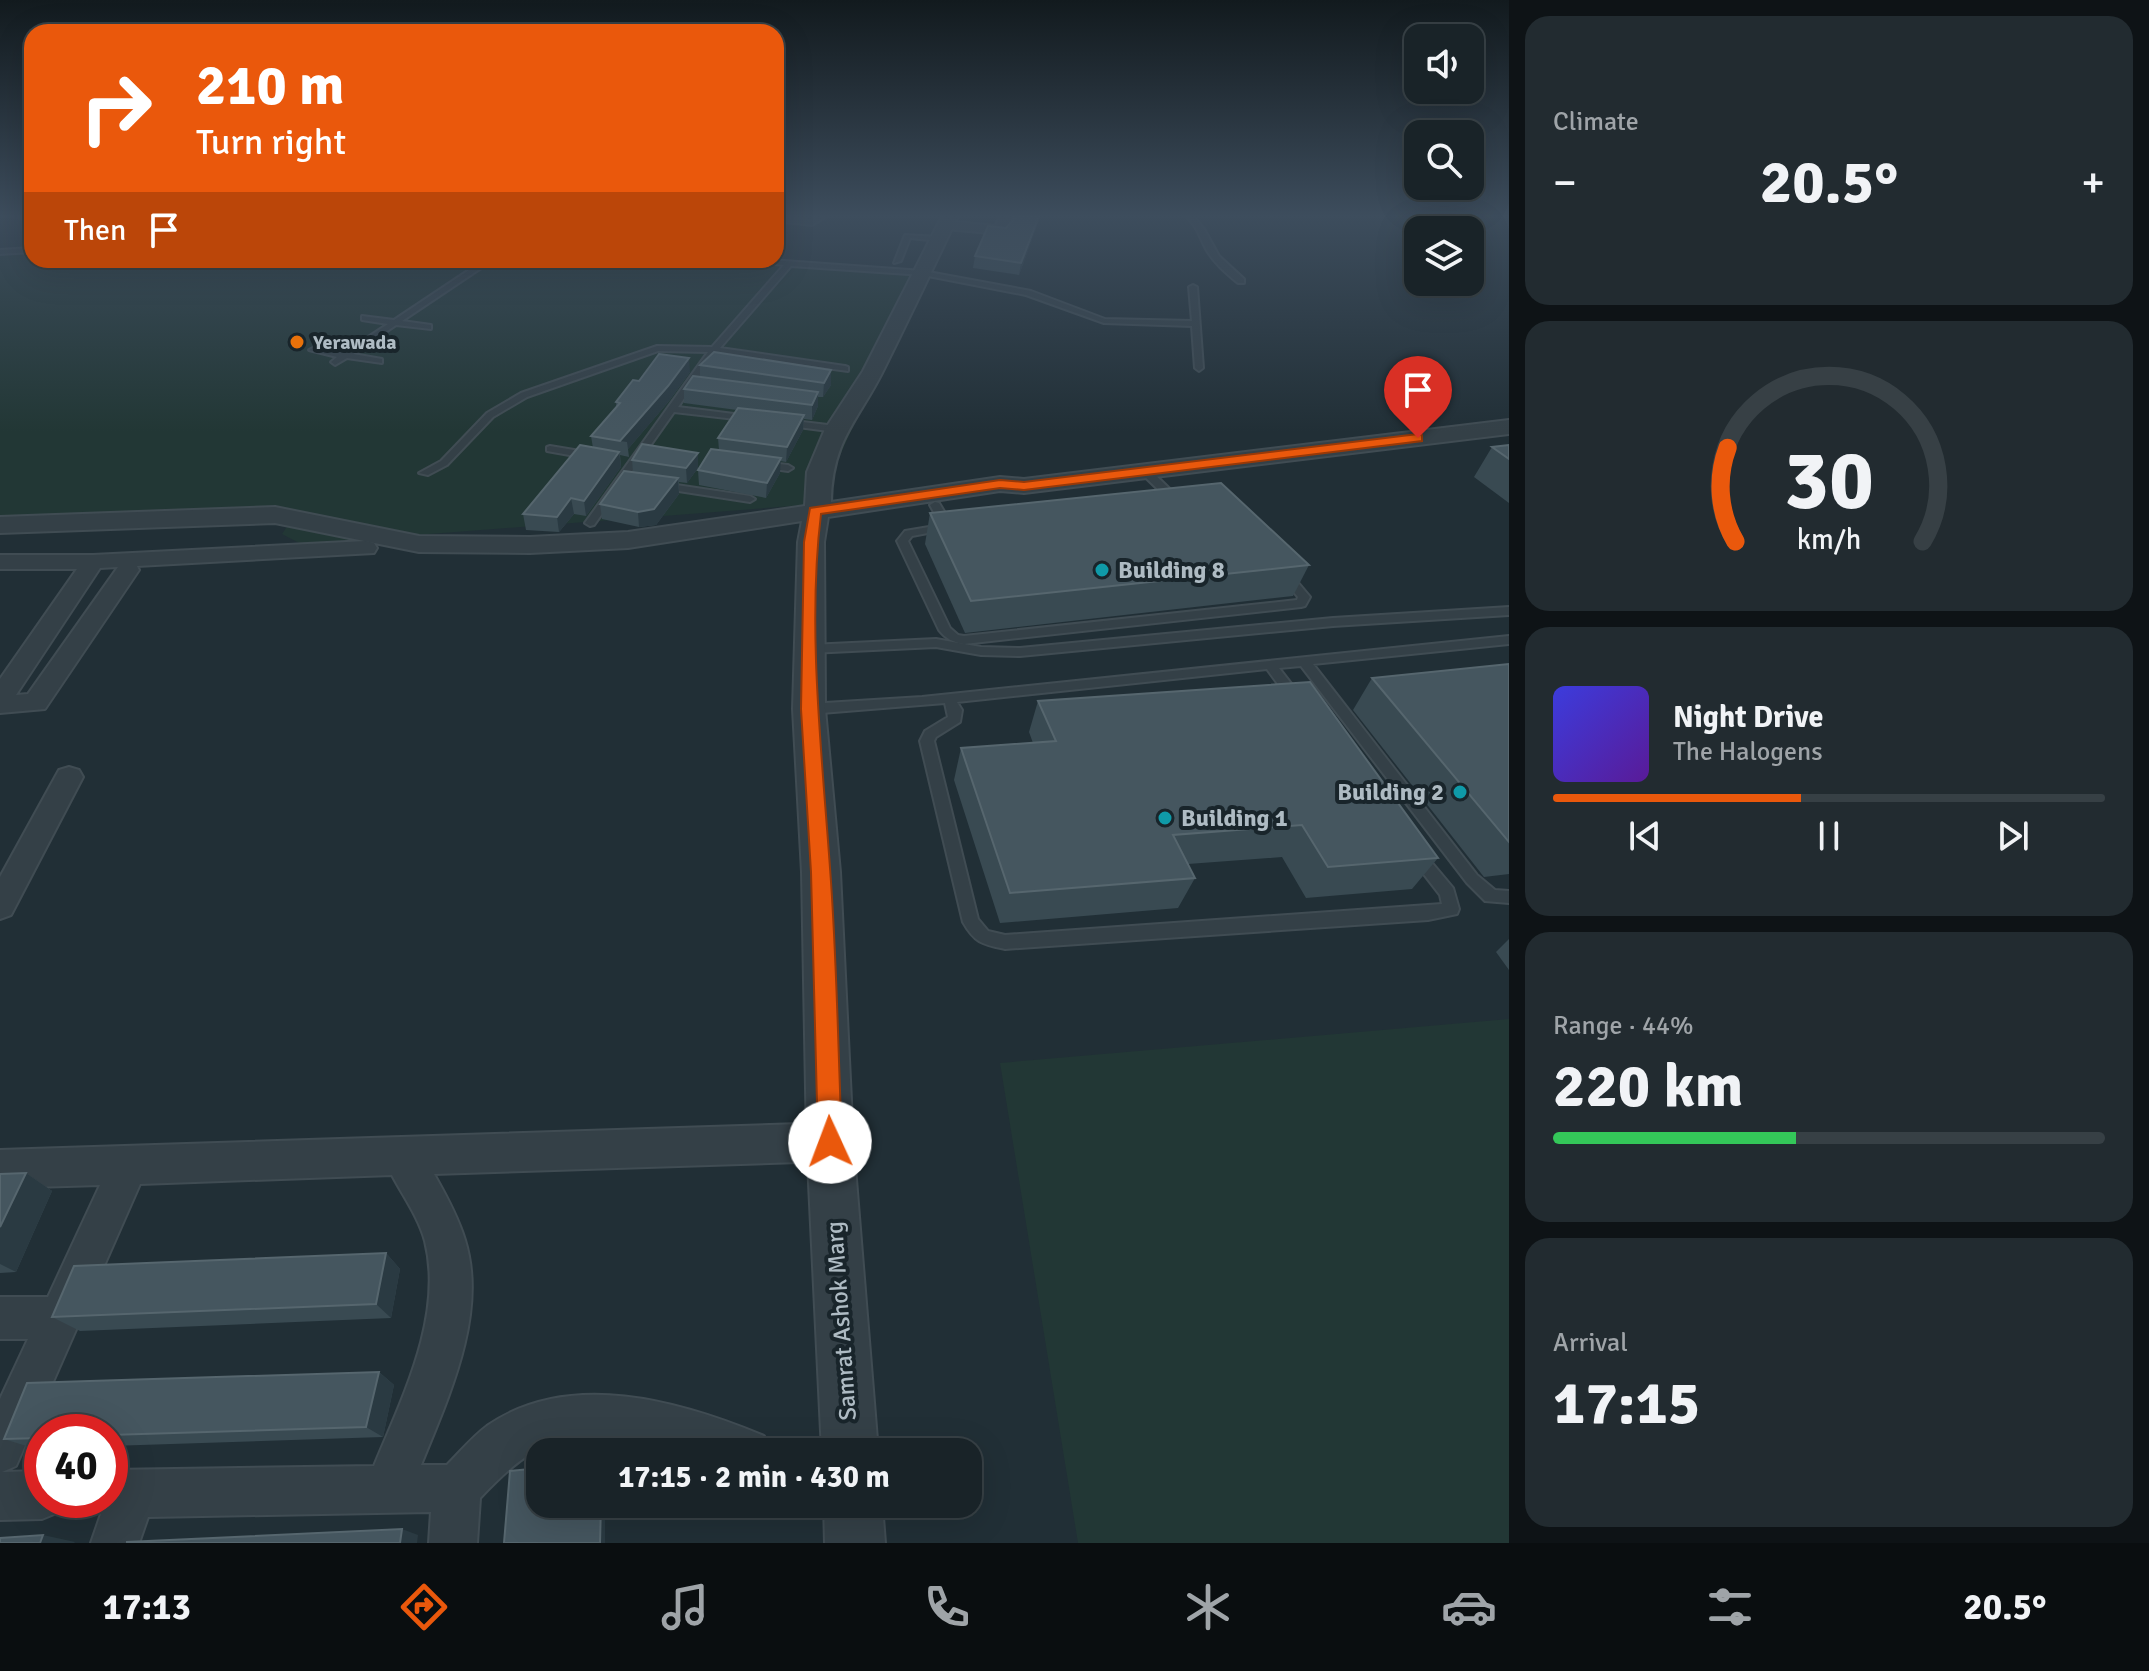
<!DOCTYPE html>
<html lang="en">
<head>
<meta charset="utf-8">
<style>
  :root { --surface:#192328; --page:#222b30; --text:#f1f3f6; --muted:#9fa4a8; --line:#374045; --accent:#ea580c }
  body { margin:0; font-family:Signika,sans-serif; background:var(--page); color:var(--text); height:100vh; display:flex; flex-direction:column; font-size:30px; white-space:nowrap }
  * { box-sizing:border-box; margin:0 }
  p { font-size:26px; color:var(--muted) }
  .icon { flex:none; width:44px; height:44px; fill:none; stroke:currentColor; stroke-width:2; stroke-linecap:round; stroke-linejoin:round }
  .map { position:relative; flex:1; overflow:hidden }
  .details { display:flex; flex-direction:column; gap:16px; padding:16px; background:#0e1316; width:640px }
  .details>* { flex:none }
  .guide { position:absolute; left:24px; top:24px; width:760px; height:244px; border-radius:24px; box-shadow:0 8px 32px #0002,0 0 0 2px var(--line); background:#ea580c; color:#fff; overflow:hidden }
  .tools { position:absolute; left:1404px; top:24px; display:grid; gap:16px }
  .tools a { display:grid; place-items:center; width:80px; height:80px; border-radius:16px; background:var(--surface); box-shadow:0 8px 32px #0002,0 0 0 2px var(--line); font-size:40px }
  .speed { position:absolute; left:24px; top:1414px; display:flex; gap:16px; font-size:40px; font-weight:700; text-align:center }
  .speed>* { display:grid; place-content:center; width:104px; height:104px; border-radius:50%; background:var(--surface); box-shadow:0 8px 32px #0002,0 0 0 2px var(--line); line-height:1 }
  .speed .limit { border:12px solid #d22; background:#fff; color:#111 }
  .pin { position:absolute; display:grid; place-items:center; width:68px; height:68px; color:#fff; margin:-82px -34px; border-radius:50% 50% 50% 0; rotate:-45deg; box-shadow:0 0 8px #0007 }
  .pin .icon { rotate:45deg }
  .me { position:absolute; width:88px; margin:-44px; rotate:358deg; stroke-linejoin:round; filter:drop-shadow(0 0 6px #0008) }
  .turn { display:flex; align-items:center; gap:28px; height:168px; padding:0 40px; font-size:36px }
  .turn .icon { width:104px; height:104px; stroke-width:2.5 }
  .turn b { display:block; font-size:56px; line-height:68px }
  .then { display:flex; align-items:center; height:76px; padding:0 40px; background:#0003; gap:16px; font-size:30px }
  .big { font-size:60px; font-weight:800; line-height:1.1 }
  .details .card { flex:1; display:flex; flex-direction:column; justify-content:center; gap:12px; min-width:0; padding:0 28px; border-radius:24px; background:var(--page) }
  .details .dial { align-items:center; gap:0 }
  .dial svg { height:208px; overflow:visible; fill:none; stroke:var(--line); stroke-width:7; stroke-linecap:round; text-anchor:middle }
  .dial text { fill:var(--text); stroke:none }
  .song { display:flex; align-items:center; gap:24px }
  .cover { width:96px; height:96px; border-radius:12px; background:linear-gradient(135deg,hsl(240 70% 55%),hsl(270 70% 35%)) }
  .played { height:8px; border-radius:4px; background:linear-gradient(90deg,var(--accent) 45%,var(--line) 45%) }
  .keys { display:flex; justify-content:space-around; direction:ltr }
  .heat { display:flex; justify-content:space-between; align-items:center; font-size:44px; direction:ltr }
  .charge { height:12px; border-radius:6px; background:linear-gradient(90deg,#34c759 44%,var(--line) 0) }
  .trip { position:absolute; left:526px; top:1438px; width:456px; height:80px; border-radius:24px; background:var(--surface); box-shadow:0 8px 32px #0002,0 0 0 2px var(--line); font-weight:800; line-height:80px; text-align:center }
  .tab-bar { display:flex; height:128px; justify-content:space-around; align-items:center; background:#0a0e10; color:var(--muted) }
  .tab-bar .icon { width:56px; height:56px }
  .tab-bar .on { color:var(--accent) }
  .tab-bar b { font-size:36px; color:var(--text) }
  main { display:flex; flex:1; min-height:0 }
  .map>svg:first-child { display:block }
</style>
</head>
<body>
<main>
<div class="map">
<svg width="1509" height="1543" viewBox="0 0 1509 1543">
  <rect width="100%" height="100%" fill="#212f36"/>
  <g fill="#223735">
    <path d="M0,248L32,249V260L776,259L923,273L818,504L301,544L282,534L290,522L76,519L0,534Z"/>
    <path d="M1509,1019V1543H1078L1000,1063Z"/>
  </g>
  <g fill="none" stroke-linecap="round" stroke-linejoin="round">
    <g stroke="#404c53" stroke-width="4">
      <g id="service">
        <path d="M819,216H827L812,225L776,221V217L811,221Z"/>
        <path d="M1186,216H1193L1204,229L1219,256L1244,279V283H1238C1226,273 1214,263 1206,249C1199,236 1197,226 1186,216Z"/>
        <path d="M905,235L939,237L942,239L939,241L910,238L901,261L894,263Z"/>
        <path d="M32,248V252L0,254V250Z"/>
        <path d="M484,260H493L402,321L431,325V329L396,325L353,354L382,359V363L347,358L335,365L331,362L337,357L309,350L313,348L344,353L388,324L362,320V316L394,320Z"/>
        <path d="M736,260H770L923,271L1031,291L1105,319L1192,321L1189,287L1193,285L1197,287L1203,368L1199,371L1195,368L1192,326L1104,323L1026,295L923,275L791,266L720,348L845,366L848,367V371L716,353L678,407L750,416L755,419L753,421L674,412L594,525L590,526L585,523L708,352L658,351L527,397L493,417L447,465L428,475L419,473L441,461L487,413L521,393L657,346L712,347L784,265Z"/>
        <path d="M786,420L836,426L841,429L836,432L783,425V421Z"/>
        <path d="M550,446L592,453L597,456L592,459L547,451V447Z"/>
        <path d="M761,462L788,465L793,468L788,471L758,467V463Z"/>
        <path d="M1140,468H1148L1178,497V501H1170L1140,472Z"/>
        <path d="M663,483L750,496L755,499L750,502L659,488V484Z"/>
        <path d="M935,502L939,503L951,523L954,524V528L912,536L908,541L950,628L958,635L964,636L1297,600L1298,597L1279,574L1285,571L1289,572L1310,597L1305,606L1301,607L964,644C953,642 946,639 939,630L897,541L905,531L941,525L930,505Z"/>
        <path d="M1509,607V615L1333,626L1020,656L981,655L936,647L810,653L804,649L810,645L936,639L981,647L1020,648L1333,618Z"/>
        <path d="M1509,636V644L1313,664L1477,875L1495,890L1509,891V903L1485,901L1467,883L1301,666L1279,668L1303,699L1296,703L1291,702L1267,669L957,702L962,710L960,722L936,737L934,741L978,919L988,931L1005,935L1442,904L1440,895L1409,855L1412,851H1422L1453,888L1459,909L1457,914L1428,920L1005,949C982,944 975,943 963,922L920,741L925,731L948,717L945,703L809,714L802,709L809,704L922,697Z"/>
      </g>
    </g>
    <g stroke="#404c53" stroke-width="4">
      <g id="minor">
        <path d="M999,216H1013L1008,230L1001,234L946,229L939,225L946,221L996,226Z"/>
        <path d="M366,541L374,543L377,548L374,553L137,566L139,570L45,709L0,713V679L77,569H0V555H93ZM118,567L28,694L16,695L100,568Z"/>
        <path d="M69,767L79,770L83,777L11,915L0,919V877L59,770Z"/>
        <path d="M830,1123L843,1129L849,1142L843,1155L830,1161L434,1174C446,1195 458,1217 465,1240C488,1314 448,1398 421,1465H447C460,1452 472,1437 487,1426C569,1369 680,1401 764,1436L771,1452C739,1452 705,1454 673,1452C657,1451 641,1444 625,1442C553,1431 528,1448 480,1498L477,1543H429L431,1512L148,1517L139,1543H91L101,1514L93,1511L89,1500H110V1470L374,1466C402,1398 444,1316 425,1241C419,1218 403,1196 392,1175L140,1184L16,1466L2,1472L42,1471V1500H64L59,1512L42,1519L0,1520V1399L28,1339H0V1297H48L100,1185L0,1188V1150Z"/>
      </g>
    </g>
    <g stroke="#404c53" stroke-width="4">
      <g id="tertiary">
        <path d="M942,216H958C934,266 910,317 885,367C860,419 832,438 831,502L1000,477L1024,479L1509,420V434L1024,493L1000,491L828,517L824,542L825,709L840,872L853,1142L878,1452H822L807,1142L802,872L793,709L798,542L802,521L628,548L530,553L419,552L275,523L0,533V517L275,507L419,536L530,537L628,532L805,506L807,472L825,429L863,371Z"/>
        <path d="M824,1504H882L885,1543H825Z"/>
      </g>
    </g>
    <use href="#service" fill="#344047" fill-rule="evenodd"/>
    <use href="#minor" fill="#344047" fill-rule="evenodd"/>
    <use href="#tertiary" fill="#344047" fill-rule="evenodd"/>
  </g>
  <g fill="#394a52">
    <path d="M0,216H32V221L0,217Z"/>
    <path d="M1039,220L1019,275L973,268L975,256L1006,228Z"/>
    <path d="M714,352L831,385L823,397H818V406L812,420L804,419L803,430L786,462L780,461V473L766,498L699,485L698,470L719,450L718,438L737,410L684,403V389L700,377V365Z"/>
    <path d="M690,372L669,401L628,449L629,457L620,455L621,467L586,516L574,514L559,532L526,530L523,514L593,448L591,436L616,407V402L639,381Z"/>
    <path d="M1509,445V503L1474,477L1492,447Z"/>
    <path d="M698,453V468L687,483L679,482V494L656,525L639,527L602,519L600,504L633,472L632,460Z"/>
    <path d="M930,513L1309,565L1293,596L965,633L925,544Z"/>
    <path d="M1509,664V874L1484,877L1353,710L1372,678Z"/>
    <path d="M1038,701L1438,858L1412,889L1306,898L1282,857L1188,864L1195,878L1178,908L1000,923L954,780L961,748L1033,743L1029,732Z"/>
    <path d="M1509,939V970L1496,952Z"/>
    <path d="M26,1173L52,1191L16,1272L0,1273V1174Z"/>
    <path d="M386,1253L400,1269L391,1318L80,1331L52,1317Z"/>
    <path d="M379,1372L394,1385L383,1437L110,1446V1432H42V1449H36L4,1439Z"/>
  </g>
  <g fill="#2a3a42">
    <path d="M1039,216H1040L1039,220L1019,275L1021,263Z"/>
    <path d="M689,358L690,372L669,401L628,449L627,442L620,441Z"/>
    <path d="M831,370V385L823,397L824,383Z"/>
    <path d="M818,392V406L812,420V405Z"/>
    <path d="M804,415L803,430L786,462L787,447Z"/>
    <path d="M619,452L621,467L586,516L584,501Z"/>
    <path d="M698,453V468L687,483L686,468Z"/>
    <path d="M781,458L780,473L766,498L767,483Z"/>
    <path d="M678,478L679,494L656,525L639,527L638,512Z"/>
    <path d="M571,498L574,514L559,532L557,517Z"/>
    <path d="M26,1173L52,1191L16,1272L0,1264V1227Z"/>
    <path d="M386,1253L400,1269L391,1318L376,1304Z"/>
    <path d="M379,1372L394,1385L383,1437L366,1427Z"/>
    <path d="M601,1504H605V1543H600Z"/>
    <path d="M402,1529L418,1535L417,1543H400Z"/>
    <path d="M43,1535L75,1542L74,1543H40Z"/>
  </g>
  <g fill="#45565f" stroke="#56666e" stroke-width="2">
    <path d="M1014,216H1039L1021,263L975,256L988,226L1006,228L1013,220Z"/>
    <path d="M714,352L831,370L824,383L700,365Z"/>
    <path d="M659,354L689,358L668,386L620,441L591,436L620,403L616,402L633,380L639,381Z"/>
    <path d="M693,376L818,392L812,405L684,389Z"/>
    <path d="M738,408L804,415L787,447L718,438Z"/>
    <path d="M642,444L698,453L686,468L632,460Z"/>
    <path d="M580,445L619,452L584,501L571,498L557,517L523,514Z"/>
    <path d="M1509,445V459L1492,447Z"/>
    <path d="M711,449L781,458L767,483L698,470Z"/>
    <path d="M624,471L678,478L654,509L638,512L600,504Z"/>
    <path d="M1221,483L1309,565L971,601L930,513Z"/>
    <path d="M1509,664V842L1372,678Z"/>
    <path d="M1310,682L1438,858L1328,867L1302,825L1173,835L1195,878L1010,893L961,748L1056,741L1038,701Z"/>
    <path d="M26,1173L0,1227V1174Z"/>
    <path d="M386,1253L376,1304L52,1317L74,1266Z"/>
    <path d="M379,1372L366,1427L110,1435V1432H42V1438L4,1439L27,1383Z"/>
    <path d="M540,1468V1504H601L600,1543H504L510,1471Z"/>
    <path d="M402,1529L400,1543H127V1542Z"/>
    <path d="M43,1535L40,1543H0V1538Z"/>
  </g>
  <linearGradient id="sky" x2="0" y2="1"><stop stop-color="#121a1e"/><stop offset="0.5" stop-color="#3d4d5d"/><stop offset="1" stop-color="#3d4d5d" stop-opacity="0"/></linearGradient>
  <rect width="1509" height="432" fill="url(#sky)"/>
  <path fill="#ea580c" stroke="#983908" stroke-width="2" d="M1418,434L1422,435V441L1024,490L1000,488L821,514C807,627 822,754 830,868C837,959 838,1051 842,1142L839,1151L830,1154L821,1151L818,1142L811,872L801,709L804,542L810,508L1000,480L1024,482Z"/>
  <circle fill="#e8710a" stroke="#19252b" stroke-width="3" cx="297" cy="342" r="8"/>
  <g fill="#0f9aa8" stroke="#19252b" stroke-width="3">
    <circle cx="1102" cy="570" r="8"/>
    <circle cx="1460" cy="792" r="8"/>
    <circle cx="1165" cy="818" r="8"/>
  </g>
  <g text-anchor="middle" stroke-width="8" stroke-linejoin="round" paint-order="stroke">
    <g font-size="20" font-weight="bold" fill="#aebbc3" stroke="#19252b" text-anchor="start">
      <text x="313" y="349">Yerawada</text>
    </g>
    <g font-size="24" font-weight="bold" fill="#aebbc3" stroke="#19252b" text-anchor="start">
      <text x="1118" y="578">Building 8</text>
      <text x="1444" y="800" text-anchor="end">Building 2</text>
      <text x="1181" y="826">Building 1</text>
    </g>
    <g font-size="24" fill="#aebbc3" stroke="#19252b">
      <text transform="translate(841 1321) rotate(-94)" y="8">Samrat Ashok Marg</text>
    </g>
  </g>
</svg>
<div class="tools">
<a><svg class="icon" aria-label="sound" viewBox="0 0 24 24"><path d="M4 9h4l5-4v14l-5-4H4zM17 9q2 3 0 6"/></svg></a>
<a><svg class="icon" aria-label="search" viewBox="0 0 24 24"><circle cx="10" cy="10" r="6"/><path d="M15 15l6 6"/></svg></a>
<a><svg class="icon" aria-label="layers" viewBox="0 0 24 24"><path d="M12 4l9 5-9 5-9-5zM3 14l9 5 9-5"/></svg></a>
</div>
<div class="speed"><div class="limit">40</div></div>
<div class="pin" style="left:1418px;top:438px;background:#d93025"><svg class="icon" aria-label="arrive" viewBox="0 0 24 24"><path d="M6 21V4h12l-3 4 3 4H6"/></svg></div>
<svg class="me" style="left:830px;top:1142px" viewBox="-20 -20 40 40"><circle r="19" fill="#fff"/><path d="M0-13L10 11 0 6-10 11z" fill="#ea580c"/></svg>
<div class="trip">17:15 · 2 min · 430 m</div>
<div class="guide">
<div class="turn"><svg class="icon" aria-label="right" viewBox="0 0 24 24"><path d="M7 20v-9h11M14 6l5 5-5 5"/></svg><div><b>210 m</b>Turn right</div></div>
<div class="then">Then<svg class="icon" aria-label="arrive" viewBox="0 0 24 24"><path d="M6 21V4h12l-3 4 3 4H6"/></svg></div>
</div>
</div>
<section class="details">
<div class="card"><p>Climate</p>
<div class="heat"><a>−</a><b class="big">20.5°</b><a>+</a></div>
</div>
<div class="card dial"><svg viewBox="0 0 100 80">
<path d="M14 69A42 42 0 1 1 86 69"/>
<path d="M14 69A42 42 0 0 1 11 33" stroke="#ea580c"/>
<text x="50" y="56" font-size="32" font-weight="700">30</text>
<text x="50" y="72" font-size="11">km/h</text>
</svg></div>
<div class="card">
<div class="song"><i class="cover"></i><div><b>Night Drive</b><p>The Halogens</p></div></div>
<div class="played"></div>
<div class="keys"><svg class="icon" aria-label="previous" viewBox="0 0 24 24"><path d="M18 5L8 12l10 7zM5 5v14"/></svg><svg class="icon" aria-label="pause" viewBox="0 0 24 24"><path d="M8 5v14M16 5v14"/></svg><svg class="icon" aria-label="next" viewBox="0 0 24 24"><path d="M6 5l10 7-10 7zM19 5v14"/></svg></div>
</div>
<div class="card"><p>Range · 44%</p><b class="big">220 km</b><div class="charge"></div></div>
<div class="card"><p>Arrival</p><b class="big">17:15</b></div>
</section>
</main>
<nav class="tab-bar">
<b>17:13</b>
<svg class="icon on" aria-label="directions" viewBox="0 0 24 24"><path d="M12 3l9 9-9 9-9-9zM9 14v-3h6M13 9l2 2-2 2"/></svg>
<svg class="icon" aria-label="music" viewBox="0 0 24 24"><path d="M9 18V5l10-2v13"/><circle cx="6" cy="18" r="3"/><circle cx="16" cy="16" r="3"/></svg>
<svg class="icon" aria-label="phone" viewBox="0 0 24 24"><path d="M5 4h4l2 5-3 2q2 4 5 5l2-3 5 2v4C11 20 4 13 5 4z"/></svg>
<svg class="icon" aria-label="climate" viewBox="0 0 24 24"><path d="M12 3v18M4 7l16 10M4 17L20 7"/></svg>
<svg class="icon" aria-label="car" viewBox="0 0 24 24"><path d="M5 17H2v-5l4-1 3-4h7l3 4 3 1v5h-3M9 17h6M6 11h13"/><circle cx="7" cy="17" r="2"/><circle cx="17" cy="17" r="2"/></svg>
<svg class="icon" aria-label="filters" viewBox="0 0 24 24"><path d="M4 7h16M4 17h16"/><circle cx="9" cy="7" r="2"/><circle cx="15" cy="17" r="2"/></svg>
<b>20.5°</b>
</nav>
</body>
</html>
